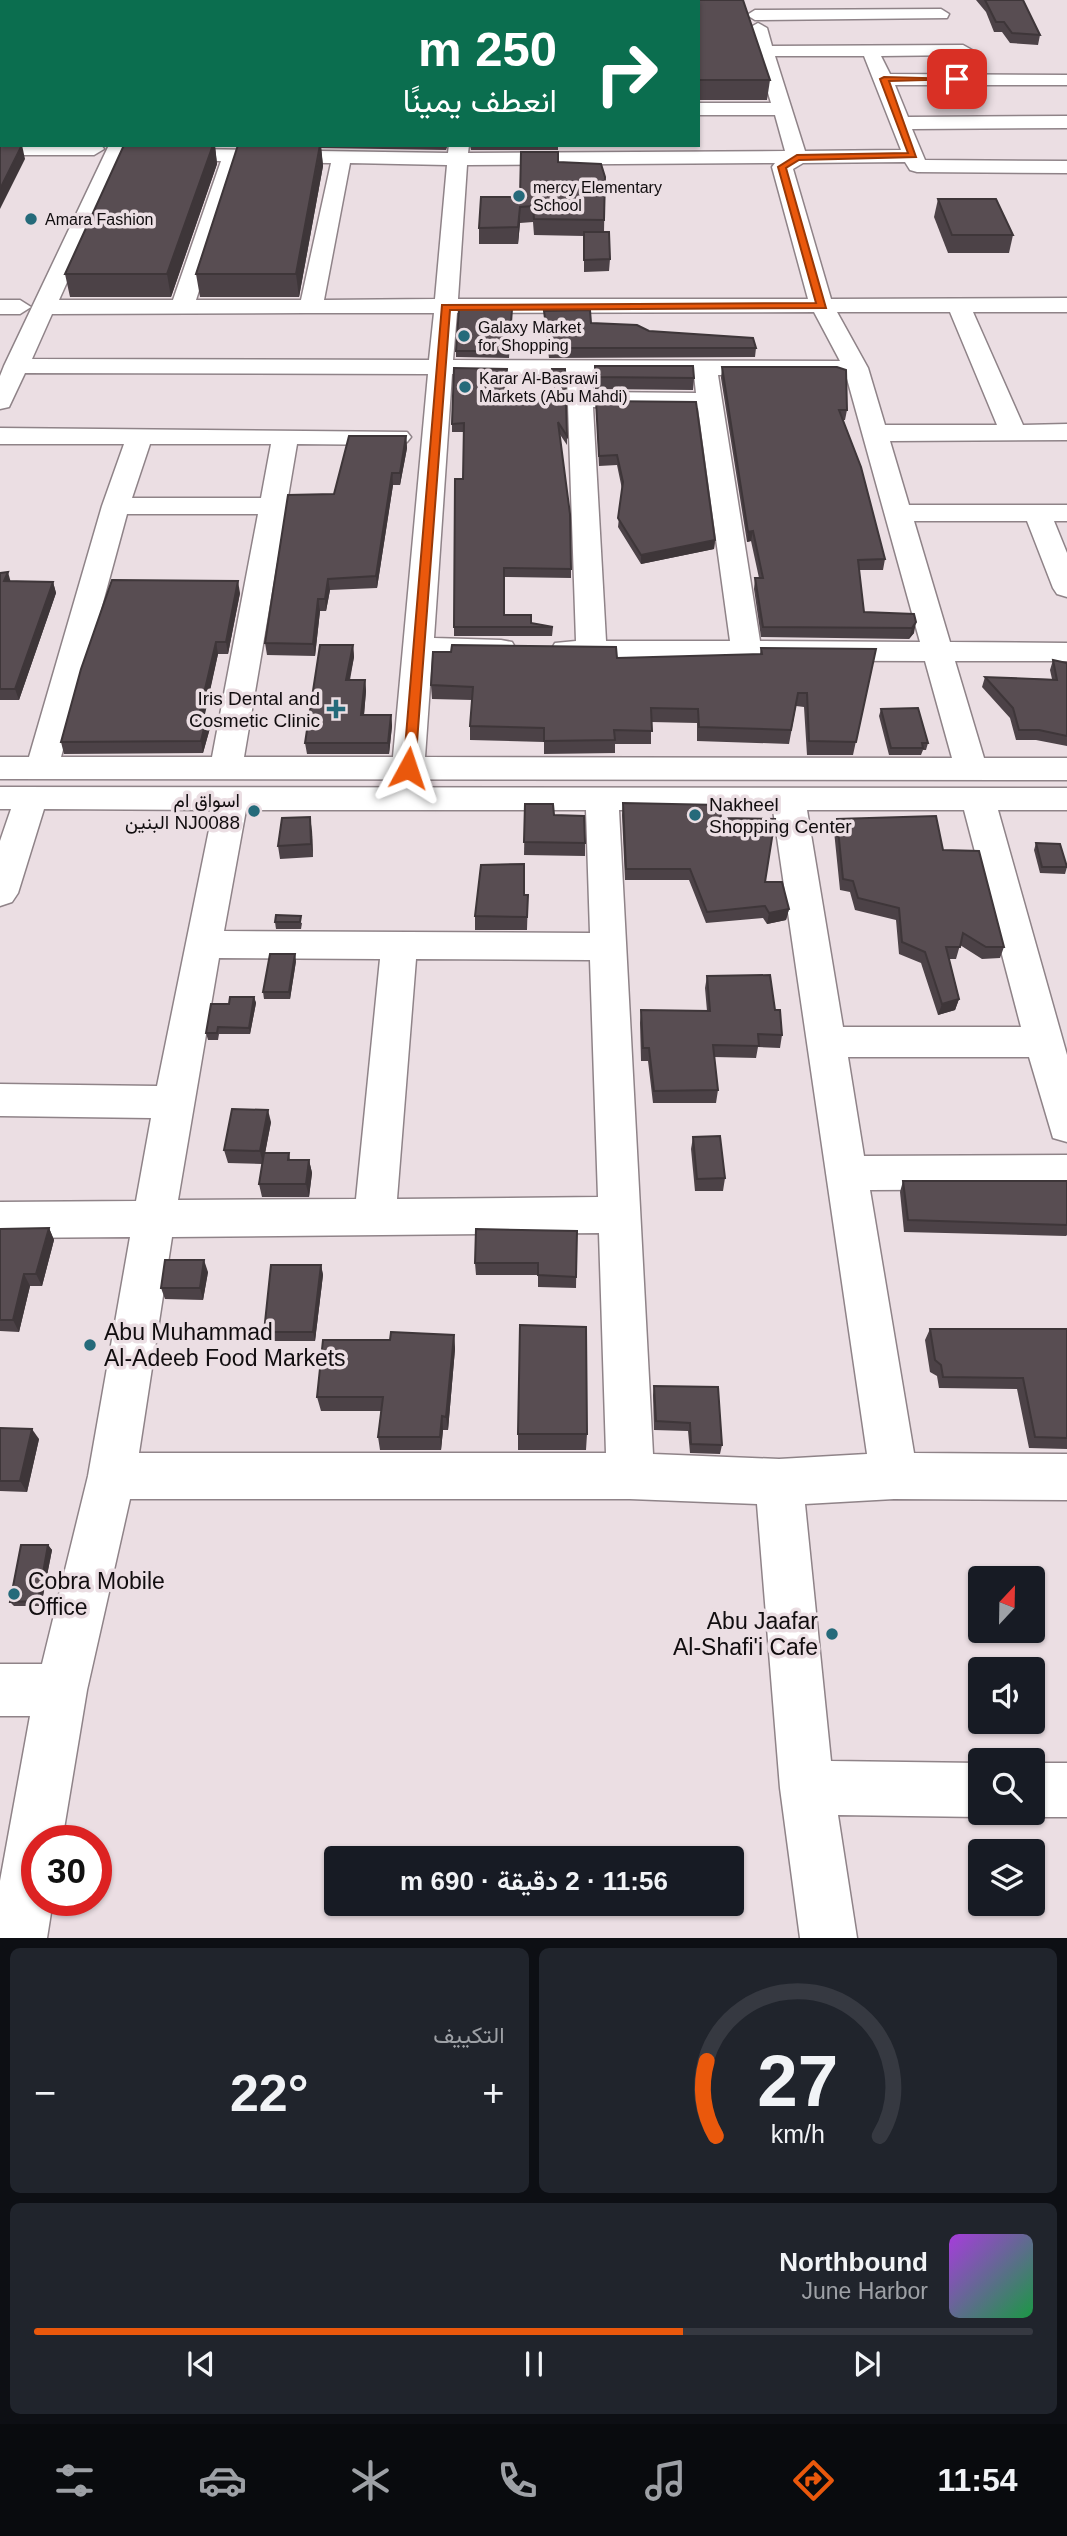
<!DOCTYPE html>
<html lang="ar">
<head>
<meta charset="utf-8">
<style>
  :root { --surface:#171b24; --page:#20242c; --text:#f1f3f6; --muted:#9ea1a6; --line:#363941; --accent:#ea580c }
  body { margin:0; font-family:Arial,Vazirmatn,sans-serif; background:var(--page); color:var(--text); direction:rtl; height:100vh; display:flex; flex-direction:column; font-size:26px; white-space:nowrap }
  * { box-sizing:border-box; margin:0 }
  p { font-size:23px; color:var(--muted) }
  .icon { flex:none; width:38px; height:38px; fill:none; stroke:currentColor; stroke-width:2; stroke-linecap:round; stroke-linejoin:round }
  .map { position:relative; height:1938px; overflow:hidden; direction:ltr }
  .sheet { display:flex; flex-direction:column; gap:10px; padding:10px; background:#0d0f14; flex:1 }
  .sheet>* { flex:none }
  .top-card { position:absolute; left:0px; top:0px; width:700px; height:147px; box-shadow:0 2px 5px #0004; direction:rtl; background:#0b6e4f; color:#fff; overflow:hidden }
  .needle { width:46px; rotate:22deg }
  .tools { position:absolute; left:968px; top:1566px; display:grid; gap:14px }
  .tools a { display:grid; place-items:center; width:77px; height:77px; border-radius:7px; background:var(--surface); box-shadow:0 2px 5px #0004; font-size:35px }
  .speed { position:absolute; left:21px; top:1825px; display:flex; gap:14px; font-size:35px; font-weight:700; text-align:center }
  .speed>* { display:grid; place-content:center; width:91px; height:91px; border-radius:50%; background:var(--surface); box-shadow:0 2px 5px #0004; line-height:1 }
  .speed .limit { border:10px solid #d22; background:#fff; color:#111 }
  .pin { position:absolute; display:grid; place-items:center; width:60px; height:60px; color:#fff; margin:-30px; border-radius:14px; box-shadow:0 4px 10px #0006 }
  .me { position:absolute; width:77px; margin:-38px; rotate:5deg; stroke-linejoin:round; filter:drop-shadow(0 0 5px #0008) }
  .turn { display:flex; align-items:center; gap:24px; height:147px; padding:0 28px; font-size:32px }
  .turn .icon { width:91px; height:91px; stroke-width:2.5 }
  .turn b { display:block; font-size:49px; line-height:60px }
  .big { font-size:52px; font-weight:600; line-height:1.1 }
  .sheet .tile { flex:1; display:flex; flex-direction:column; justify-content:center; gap:10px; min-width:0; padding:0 24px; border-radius:10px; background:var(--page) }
  .sheet .dial { align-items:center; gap:0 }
  .dial svg { height:182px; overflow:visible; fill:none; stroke:var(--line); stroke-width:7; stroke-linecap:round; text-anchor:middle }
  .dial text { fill:var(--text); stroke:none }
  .song { display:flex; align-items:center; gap:21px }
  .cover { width:84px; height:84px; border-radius:10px; background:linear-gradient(135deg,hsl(280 70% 55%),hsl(140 70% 35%)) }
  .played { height:7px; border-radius:4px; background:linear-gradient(90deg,var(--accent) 65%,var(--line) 65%) }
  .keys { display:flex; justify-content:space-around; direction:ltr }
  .heat { display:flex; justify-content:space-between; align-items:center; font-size:38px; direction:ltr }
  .sheet .tiles { flex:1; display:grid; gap:10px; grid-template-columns:1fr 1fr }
  .tile:last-child { grid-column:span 2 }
  .trip { position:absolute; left:324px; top:1846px; width:420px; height:70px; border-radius:7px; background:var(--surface); box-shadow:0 2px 5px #0004; font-weight:600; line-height:70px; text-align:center; direction:rtl }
  .tabs { display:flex; height:112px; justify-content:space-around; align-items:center; background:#090b0e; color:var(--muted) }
  .tabs .icon { width:49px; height:49px }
  .tabs .selected { color:var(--accent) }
  .tabs b { font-size:32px; color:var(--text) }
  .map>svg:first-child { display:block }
</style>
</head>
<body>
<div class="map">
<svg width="1067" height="1938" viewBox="0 0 1067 1938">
  <rect width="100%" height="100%" fill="#ebdee3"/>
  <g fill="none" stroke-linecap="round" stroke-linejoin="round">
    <g stroke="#8f8388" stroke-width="3">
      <g id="minor">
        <rect x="268" y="0" width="16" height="2"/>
        <path d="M362,0H378L361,2Z"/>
        <path d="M941,9L949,14L947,18L755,20L747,15L755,10Z"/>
        <path d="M758,23L767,28L772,46L963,45L972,50L963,55L881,56L890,74L1067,75V85H895L908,117L1067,116V128L912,129L925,160L1067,161V173L917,172L910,170L905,162L803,163L793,169L831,299L1067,298V312H973L1023,425L1067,424V440L890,441L909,505H1067V521H1054L1067,553V597L1057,594L1053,588L1027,521H914L950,642L1067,643V661H955L984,758H1067V780L0,779V757H29L102,506L124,444H0V428L407,432L411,437L407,442L398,445L297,444L244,757H393L428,374L25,373L9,407L0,409V376L4,366L109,145H129L127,148L448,153L449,145H469L468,153L785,151L775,115H698V103H771L749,28ZM775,56H864L901,150L805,151ZM122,160L221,161L173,300H59ZM240,162L331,163L301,300H196ZM350,163L447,165L435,299L324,300ZM775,163L772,167L808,299H458L467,165ZM814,312L840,361L453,360L457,313ZM837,312H950L997,425H885L868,368ZM305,313H434L429,360L32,359L52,314ZM452,374L567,375L576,641L555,643L551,650L555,657L591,660L925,661L952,758L425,757L432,657L501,658L512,656L516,649L512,642L501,640L434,638ZM592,375H694L696,393L592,392ZM718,375H846L920,642L760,641ZM593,407L698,408L730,641H606ZM150,444H271L261,498H132ZM127,514H258L212,757H61Z"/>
        <rect x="0" y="62" width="2" height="10"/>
        <path d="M0,143L101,145L104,149L94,155H0Z"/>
        <path d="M0,300H20L31,307L20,314H0Z"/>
        <path d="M0,787L1067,788V810H998L1067,1055V1142L1053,1138L1029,1057H848L864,1156L1067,1155V1189L870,1190L914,1453L1067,1454V1500L894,1499L805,1504L831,1761L980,1763V1813H989L980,1817L838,1815L857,1938H800L780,1788L757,1504L630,1499H130L87,1690L62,1841H37V1900H53L47,1938H0V1881L30,1716H0V1664H42L88,1476L130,1237L0,1238V1202L136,1201L151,1118L0,1116V1084L157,1086L213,810L44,809L18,893L12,902L0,906V841L11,809H0ZM246,810H586L590,933L224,931ZM619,810H773L867,1454L779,1459L653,1454ZM807,810H964L1021,1027H843ZM219,958L380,959L356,1199L178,1200ZM416,959L590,960L598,1197L397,1199ZM599,1233L606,1453H139L172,1237Z"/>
        <path d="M1032,1763H1067V1817H1032L1023,1813H1032Z"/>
      </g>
    </g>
    <use href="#minor" fill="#fff" fill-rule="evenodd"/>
  </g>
  <g fill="#4c4247">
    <path d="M976,0H1023L1040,35L1038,45L1010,43L1002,32H994L986,12Z"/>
    <path d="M698,2L770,80L767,100H698Z"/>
    <path d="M124,145H448L446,150L321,148L323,166L299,297H200L196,274L238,147H215L217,164L171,297H70L65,274Z"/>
    <path d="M470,145H558V150H471Z"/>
    <path d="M558,162L605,177L604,232L610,259L609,271L584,272V236L534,235L533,222L520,223L518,244H479V228L520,197Z"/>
    <path d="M938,199L1013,235L1009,253H948L934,217Z"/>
    <path d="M512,309L509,358L456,357V351Z"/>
    <path d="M544,311L591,323L756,348L755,357L549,358L544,320Z"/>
    <path d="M595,366L694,378L693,390L595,389Z"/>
    <path d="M722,367L847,410L845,420H843L885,559L883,570H859L864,612L914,614V633L909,639L761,637L754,589L755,578H759L751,541L747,542L721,378Z"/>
    <path d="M552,369L567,436V445L559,433L571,569V578L504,577V615L531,623L553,627L552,636H454V627L463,479L464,432H452V424L507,377L506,394L554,396Z"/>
    <path d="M596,401L715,540L714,549L641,564L618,527L622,489L617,465L599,466Z"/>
    <path d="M406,436L407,448L400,485H393L377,588L330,590L326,611H320L315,656L267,655L265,643L334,494Z"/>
    <path d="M0,573L10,582H53L56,593L19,700H0Z"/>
    <path d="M240,593L228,654H218L204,716H207L210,728L203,753L64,754L61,742Z"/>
    <path d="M353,645L354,657L350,680H365L366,691L364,715H391L392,726L389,754H307L305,743Z"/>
    <path d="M761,648L876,649L853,755H807L804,707L796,706L789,744L697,741V723L651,722V744H615V753L544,754V742L470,740V726L472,700L432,699L431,685L617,658L760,654Z"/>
    <path d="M1053,660L1067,663V746L1036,740H1016L1010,718L982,687L985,677L1052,679L1050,670Z"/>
    <path d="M881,709L928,743L926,750H923L921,755H889L879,716Z"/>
    <path d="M623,803L721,818L765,882L789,909L786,920L767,924L763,918L706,923L689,880H625L622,815Z"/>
    <path d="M525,804L585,843V856L524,855Z"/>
    <path d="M837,819L943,850L1004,947L1000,958L982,959L960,945L956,959H949L959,999L955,1010L938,1015L921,963L899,954L896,920L855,910L850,892L840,890L834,831Z"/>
    <path d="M312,831L313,857L280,859L278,846Z"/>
    <path d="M1036,843L1067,867L1065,874L1040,873L1034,850Z"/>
    <path d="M524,895H528L527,930H475V916Z"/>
    <path d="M276,915L302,923L301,929H276L275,922Z"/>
    <path d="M296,961L290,999H264L263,992Z"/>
    <path d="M707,976L775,1010L782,1035L780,1048L758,1047L756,1058L714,1057L718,1090L716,1103H653L648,1061H641L640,1023L641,1010L707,1011L705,988Z"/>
    <path d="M254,997L256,1003L250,1034H219L218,1040H208L206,1033L229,1004Z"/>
    <path d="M271,1122L265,1153H289L290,1160H309L312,1173L309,1197H262L259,1184L262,1164L228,1163L224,1150Z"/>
    <path d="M693,1137L725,1178L723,1191H695L691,1149Z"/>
    <path d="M903,1181H1067V1235L1066,1236L904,1232L900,1192Z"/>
    <path d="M49,1228L54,1240L42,1286H30L19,1332L0,1331V1229Z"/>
    <path d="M577,1231L576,1288L538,1287V1275H476L475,1263Z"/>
    <path d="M321,1265L323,1275L315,1341H267L264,1332Z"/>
    <path d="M208,1272L203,1300L165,1299L161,1288Z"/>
    <path d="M930,1329H1067V1449L1029,1448L1017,1389L939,1388L937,1376L930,1372L925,1340Z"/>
    <path d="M454,1335L455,1349L448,1430H443L441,1450H380L378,1437L381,1411H321L317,1397L390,1340Z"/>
    <path d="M654,1386L722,1445L720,1454L690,1453L688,1431L654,1430L653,1395Z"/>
    <path d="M0,1428L39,1439L27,1492L0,1491Z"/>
    <path d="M518,1434H587L586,1450H518Z"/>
    <path d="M48,1545L52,1550L41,1606H14L10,1602Z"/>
  </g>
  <g fill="#3e3639">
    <path d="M22,145L25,159L0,209V189Z"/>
    <path d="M213,145H215L217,164L171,297L167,274Z"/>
    <path d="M321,145L323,166L299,297L296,274Z"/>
    <path d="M520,207V223L518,244V227Z"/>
    <path d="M406,436L407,448L400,485V473Z"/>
    <path d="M392,473L393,485L377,588L376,576Z"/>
    <path d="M753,531L751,541L747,542L748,532Z"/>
    <path d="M715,540L714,549L641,564V555Z"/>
    <path d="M8,572L11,583L4,581Z"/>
    <path d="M328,579L330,590L326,611L325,599Z"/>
    <path d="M238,581L240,593L228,654L226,642Z"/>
    <path d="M53,582L56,593L19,700L15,689Z"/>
    <path d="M318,599L320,611L315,656L313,644Z"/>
    <path d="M916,622L914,633L909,639L912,628Z"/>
    <path d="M216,642L218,654L202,728L199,715Z"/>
    <path d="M353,645L354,657L347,691L346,680Z"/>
    <path d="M365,680L366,691L363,726L361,715Z"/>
    <path d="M391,715L392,726L389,754L388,743Z"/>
    <path d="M207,716L210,728L203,753L201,741Z"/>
    <path d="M310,817L312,831L313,857L311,844Z"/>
    <path d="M789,909L786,920L767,924L769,913Z"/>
    <path d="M295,954L296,961L290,999L289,992Z"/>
    <path d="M254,997L256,1003L250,1034L249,1028Z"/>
    <path d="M959,999L955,1010L938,1015L942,1004Z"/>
    <path d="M268,1110L271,1122L263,1164L260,1151Z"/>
    <path d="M309,1160L312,1173L309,1197L306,1184Z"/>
    <path d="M49,1228L54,1240L42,1286L36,1274Z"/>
    <path d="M204,1260L208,1272L203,1300L200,1288Z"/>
    <path d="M321,1265L323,1275L315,1341L313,1332Z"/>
    <path d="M24,1274L30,1286L19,1332L13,1320Z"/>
    <path d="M454,1335L455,1349L448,1430L446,1417Z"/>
    <path d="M442,1416L443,1430L441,1450L440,1437Z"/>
    <path d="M32,1429L39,1439L27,1492L20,1481Z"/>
    <path d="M48,1545L52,1550L41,1606L38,1601Z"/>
  </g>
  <g fill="#584d52" stroke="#3e3639" stroke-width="2">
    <path d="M29,0H259L258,2H27Z"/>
    <path d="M385,0H743L770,80H699L698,83V2H385Z"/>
    <path d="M985,0H1023L1040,35L1012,33L1004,22H996Z"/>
    <path d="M0,145H22L0,189Z"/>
    <path d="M124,145H213L167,274H65Z"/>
    <path d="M238,145H320L296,274H196Z"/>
    <path d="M521,152H558V162L601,164L605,177L604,220L534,219L533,206L520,207L518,227L479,228L481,197H520Z"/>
    <path d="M938,199H996L1013,235H952Z"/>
    <path d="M584,232H609L610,259L584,260Z"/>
    <path d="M459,309H512L509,351H456Z"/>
    <path d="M590,310L591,323L637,325L649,331L753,338L756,348H549L544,311Z"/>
    <path d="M595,366H693L694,378L595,377Z"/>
    <path d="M722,367H837L846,370L847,410H839L861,467L885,559L858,560L864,612L914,614L916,622L912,628L763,627L755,578H763L753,531L748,532Z"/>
    <path d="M454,368L507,369L505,394L555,396L552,369H565L567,436L558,422L570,514L571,569L504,568V615H531V623L553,627H454L455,479H463L464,423L452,424Z"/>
    <path d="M596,401L696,402L715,540L641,555L618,518L623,482L617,455L599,456Z"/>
    <path d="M349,436H406L400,473H392L376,576L328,579L325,599H318L313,644L265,643L288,495L334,494Z"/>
    <path d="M8,572L4,581L53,582L15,689H0V573Z"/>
    <path d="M112,580L238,581L226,642H216L199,715L207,716L201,741L61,742L81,669Z"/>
    <path d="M320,645H353L346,680H365L361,715H391L388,743H305Z"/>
    <path d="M452,645L616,647L617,658L762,654L761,648L876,649L856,742L809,741L807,693H798L791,730L699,727L698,709L651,708L652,731L614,730L615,740L544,741V728L470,726L473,687L431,685L433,652H451Z"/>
    <path d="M1053,660L1067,663V736L1039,730H1019L1013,708L985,677L1057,680Z"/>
    <path d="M918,708L928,743H922L923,748H891L881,709Z"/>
    <path d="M623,803L720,805L721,818L775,819L765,882H782L789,909L769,913L765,906L707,912L690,869H626Z"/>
    <path d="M525,804H553L554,815L584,816L585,843L524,842Z"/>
    <path d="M936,816L943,850L979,851L1004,947H986L963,933L960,947H946L959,999L942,1004L925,952L902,942L899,908L858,898L853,881L843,879L837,819Z"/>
    <path d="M310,817L311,844L278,846L282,818Z"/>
    <path d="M1036,843L1060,844L1067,867H1042Z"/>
    <path d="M524,864V895H528L527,917L475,916L481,865Z"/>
    <path d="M276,915L301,916L300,922H275Z"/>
    <path d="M270,954H295L289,992H263Z"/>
    <path d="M770,975L775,1010H780L782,1035L758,1034L759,1046L713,1045L718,1090L654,1091L649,1048H643L641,1010L710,1011L707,976Z"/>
    <path d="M230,997H254L249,1028L218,1027L217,1033H206L211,1004H229Z"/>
    <path d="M232,1109L268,1110L260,1151L224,1150Z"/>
    <path d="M720,1136L725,1178L697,1179L693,1137Z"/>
    <path d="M264,1153H289L288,1160H309L306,1184H259Z"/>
    <path d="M903,1181H1067V1225L908,1220Z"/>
    <path d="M49,1228L36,1274H24L13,1320H0V1229Z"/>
    <path d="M476,1229L577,1231L576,1277L538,1275V1263H475Z"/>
    <path d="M165,1260H204L200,1288H161Z"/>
    <path d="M271,1265H321L313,1332H264Z"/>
    <path d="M520,1325L586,1327L587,1434H518Z"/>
    <path d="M930,1329H1067V1438L1035,1437L1023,1378L943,1377L941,1365L935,1360Z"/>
    <path d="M391,1332L454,1335L446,1417L442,1416L440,1437H378L383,1397H317L323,1340H390Z"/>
    <path d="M654,1386L718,1387L722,1445L691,1444L690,1423L656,1421Z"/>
    <path d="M0,1428L32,1429L20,1481H0Z"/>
    <path d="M21,1545H48L38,1601L10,1602Z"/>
  </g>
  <path fill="#ea580c" stroke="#983908" stroke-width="2" d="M884,77L961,79L889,81L916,157L799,160L786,168L826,308L450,310L415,768L413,772H403L442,305L816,303L778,167L797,155L908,153L880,79Z"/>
  <g fill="#256a7a" stroke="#ebdee3" stroke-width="2.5">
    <circle cx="519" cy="196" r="7"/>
    <circle cx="31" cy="219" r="7"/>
    <circle cx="464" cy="336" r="7"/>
    <circle cx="465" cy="387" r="7"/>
    <path d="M332.5 698.5h7v7h7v7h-7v7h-7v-7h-7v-7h7z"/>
    <circle cx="254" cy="811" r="7"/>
    <circle cx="695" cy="815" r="7"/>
    <circle cx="90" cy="1345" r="7"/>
    <circle cx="14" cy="1594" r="7"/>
    <circle cx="832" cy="1634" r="7"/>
  </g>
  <g text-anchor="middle" stroke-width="7" stroke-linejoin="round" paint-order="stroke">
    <g font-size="16" fill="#110d0f" stroke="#ebdee3" text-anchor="start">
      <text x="533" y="193">mercy Elementary<tspan x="533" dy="18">School</tspan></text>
      <text x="45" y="225">Amara Fashion</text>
      <text x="478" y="333">Galaxy Market<tspan x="478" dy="18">for Shopping</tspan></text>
      <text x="479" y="384">Karar Al-Basrawi<tspan x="479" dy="18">Markets (Abu Mahdi)</tspan></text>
    </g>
    <g font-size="19" fill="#110d0f" stroke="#ebdee3" text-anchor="end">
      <text x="320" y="705">Iris Dental and<tspan x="320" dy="22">Cosmetic Clinic</tspan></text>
      <text x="240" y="807">اسواق ام<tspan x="240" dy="22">البنين NJ0088</tspan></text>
      <text x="709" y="811" text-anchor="start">Nakheel<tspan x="709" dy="22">Shopping Center</tspan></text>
    </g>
    <g font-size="23" fill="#110d0f" stroke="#ebdee3" text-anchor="start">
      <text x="104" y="1340">Abu Muhammad<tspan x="104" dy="26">Al-Adeeb Food Markets</tspan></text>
      <text x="28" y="1589">Cobra Mobile<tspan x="28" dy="26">Office</tspan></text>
      <text x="818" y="1629" text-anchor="end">Abu Jaafar<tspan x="818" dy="26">Al-Shafi'i Cafe</tspan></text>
    </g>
  </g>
</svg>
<div class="tools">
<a><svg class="needle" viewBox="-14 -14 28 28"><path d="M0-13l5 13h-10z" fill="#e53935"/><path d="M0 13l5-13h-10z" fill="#9ea1a6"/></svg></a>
<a><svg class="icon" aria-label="sound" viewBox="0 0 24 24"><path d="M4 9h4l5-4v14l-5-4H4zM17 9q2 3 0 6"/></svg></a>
<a><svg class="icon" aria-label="search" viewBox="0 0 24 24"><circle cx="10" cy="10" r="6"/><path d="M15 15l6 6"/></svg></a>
<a><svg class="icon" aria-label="layers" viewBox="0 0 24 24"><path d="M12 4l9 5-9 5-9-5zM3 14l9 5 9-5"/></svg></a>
</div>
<div class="speed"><div class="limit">30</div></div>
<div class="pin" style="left:957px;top:79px;background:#d93025"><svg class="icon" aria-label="arrive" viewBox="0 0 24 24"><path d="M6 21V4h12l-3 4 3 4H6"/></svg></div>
<svg class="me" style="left:408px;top:768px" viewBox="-20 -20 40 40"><path d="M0-17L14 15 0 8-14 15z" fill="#ea580c" stroke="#fff" stroke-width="4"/></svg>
<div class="trip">11:56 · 2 دقيقة · 690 m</div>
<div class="top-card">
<div class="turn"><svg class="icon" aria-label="right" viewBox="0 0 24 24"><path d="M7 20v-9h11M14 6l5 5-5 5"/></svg><div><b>250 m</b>انعطف يمينًا</div></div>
</div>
</div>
<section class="sheet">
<div class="tiles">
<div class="tile dial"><svg viewBox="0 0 100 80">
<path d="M14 69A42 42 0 1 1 86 69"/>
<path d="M14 69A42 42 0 0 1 10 36" stroke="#ea580c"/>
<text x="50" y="56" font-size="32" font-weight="700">27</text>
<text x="50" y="72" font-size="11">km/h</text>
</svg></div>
<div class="tile"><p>التكييف</p>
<div class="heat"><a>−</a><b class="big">22°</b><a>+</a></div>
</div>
<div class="tile">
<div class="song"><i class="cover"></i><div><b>Northbound</b><p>June Harbor</p></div></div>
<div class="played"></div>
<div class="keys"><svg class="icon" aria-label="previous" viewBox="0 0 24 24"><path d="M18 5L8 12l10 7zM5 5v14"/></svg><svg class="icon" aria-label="pause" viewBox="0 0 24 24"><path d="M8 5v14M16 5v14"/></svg><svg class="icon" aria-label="next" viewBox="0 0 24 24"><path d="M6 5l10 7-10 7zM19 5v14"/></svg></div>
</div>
</div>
</section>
<nav class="tabs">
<b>11:54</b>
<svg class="icon selected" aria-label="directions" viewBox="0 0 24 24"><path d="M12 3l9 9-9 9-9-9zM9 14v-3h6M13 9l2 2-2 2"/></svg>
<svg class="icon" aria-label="music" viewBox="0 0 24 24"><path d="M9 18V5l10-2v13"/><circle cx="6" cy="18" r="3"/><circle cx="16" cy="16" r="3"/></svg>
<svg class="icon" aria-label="phone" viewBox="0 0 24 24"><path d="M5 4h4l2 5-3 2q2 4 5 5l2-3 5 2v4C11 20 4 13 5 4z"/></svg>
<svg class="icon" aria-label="climate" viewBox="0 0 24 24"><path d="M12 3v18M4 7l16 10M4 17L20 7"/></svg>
<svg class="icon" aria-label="car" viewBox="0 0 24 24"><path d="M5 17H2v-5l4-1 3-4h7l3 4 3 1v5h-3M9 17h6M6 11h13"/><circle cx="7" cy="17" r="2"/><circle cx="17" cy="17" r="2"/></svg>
<svg class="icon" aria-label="filters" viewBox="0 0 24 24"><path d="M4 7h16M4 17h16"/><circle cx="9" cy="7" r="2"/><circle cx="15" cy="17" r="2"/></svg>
</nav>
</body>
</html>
